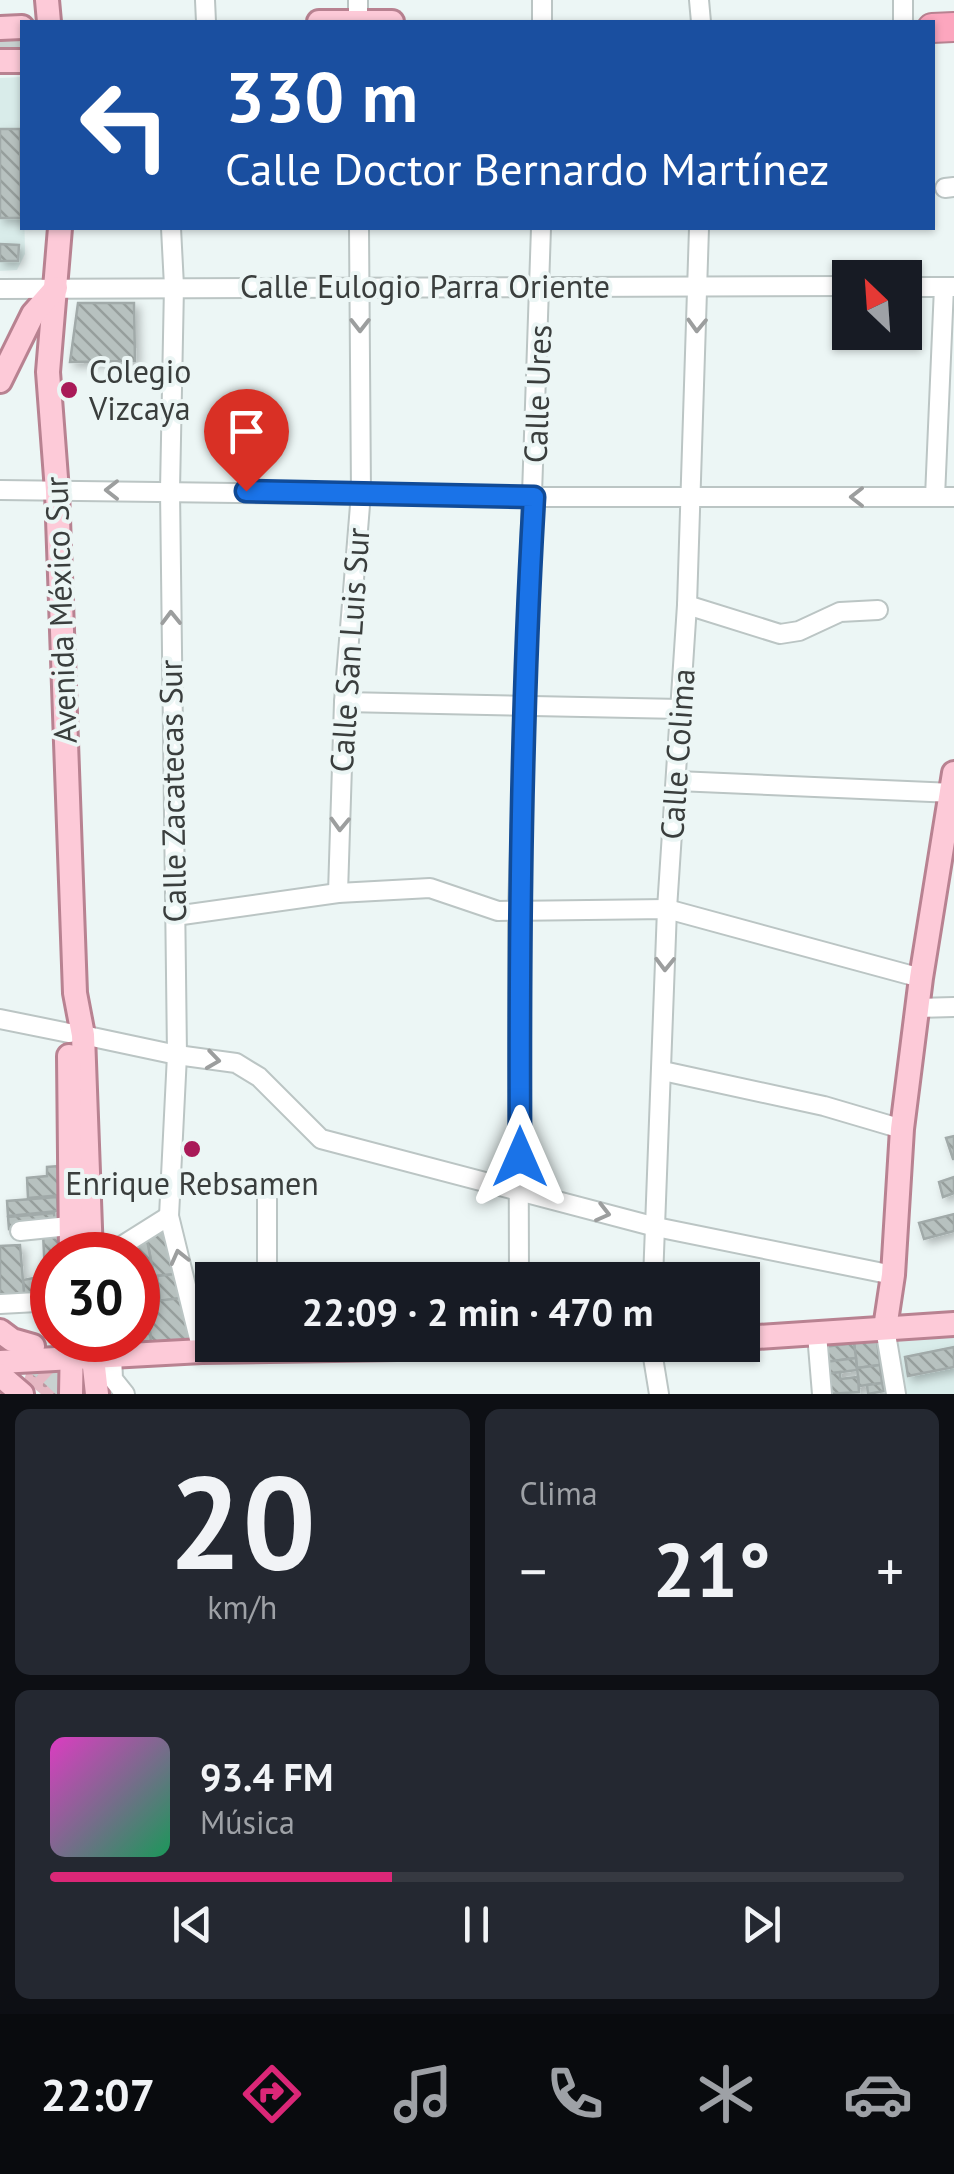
<!DOCTYPE html>
<html lang="es">
<head>
<meta charset="utf-8">
<style>
  :root { --surface:#171b24; --page:#242831; --text:#f1f3f6; --muted:#9ea1a6; --line:#363941; --accent:#db2777 }
  body { margin:0; font-family:"PT Sans",sans-serif; background:var(--page); color:var(--text); height:100vh; display:flex; flex-direction:column; font-size:38px; white-space:nowrap }
  * { box-sizing:border-box; margin:0 }
  p { font-size:32px; color:var(--muted) }
  .icon { flex:none; width:55px; height:55px; fill:none; stroke:currentColor; stroke-width:2; stroke-linecap:round; stroke-linejoin:round }
  .map { position:relative; height:1394px; overflow:hidden }
  .details { display:flex; flex-direction:column; gap:15px; padding:15px; background:#0d0f14; flex:1 }
  .details>* { flex:none }
  .top-card { position:absolute; left:20px; top:20px; width:915px; height:210px; border-radius:0px; box-shadow:0 2px 8px #0004; background:#1a4fa0; color:#fff; overflow:hidden }
  .needle { width:65px; rotate:335deg }
  .tools { position:absolute; left:832px; top:260px; display:grid; gap:20px }
  .tools a { display:grid; place-items:center; width:90px; height:90px; border-radius:0px; background:var(--surface); box-shadow:0 2px 8px #0004; font-size:50px }
  .speed { position:absolute; left:30px; top:1232px; display:flex; gap:20px; font-size:50px; font-weight:700; text-align:center }
  .speed>* { display:grid; place-content:center; width:130px; height:130px; border-radius:50%; background:var(--surface); box-shadow:0 2px 8px #0004; line-height:1 }
  .speed .limit { border:15px solid #d22; background:#fff; color:#111 }
  .pin { position:absolute; display:grid; place-items:center; width:85px; height:85px; color:#fff; margin:-102px -42px; border-radius:50% 50% 50% 0; rotate:-45deg; box-shadow:0 0 10px #0007 }
  .pin .icon { rotate:45deg }
  .me { position:absolute; width:110px; margin:-55px; rotate:0deg; stroke-linejoin:round; filter:drop-shadow(0 0 8px #0008) }
  .turn { display:flex; align-items:center; gap:35px; height:210px; padding:0 40px; font-size:45px }
  .turn .icon { width:130px; height:130px; stroke-width:2.5 }
  .turn b { display:block; font-size:70px; line-height:85px }
  .big { font-size:75px; font-weight:700; line-height:1.1 }
  .details .tile { flex:1; display:flex; flex-direction:column; justify-content:center; gap:15px; min-width:0; padding:0 35px; border-radius:15px; background:var(--page) }
  .details .dial { align-items:center; gap:0 }
  .dial b { font-size:130px; line-height:1 }
  .song { display:flex; align-items:center; gap:30px }
  .cover { width:120px; height:120px; border-radius:15px; background:linear-gradient(135deg,hsl(310 70% 55%),hsl(150 70% 35%)) }
  .played { height:10px; border-radius:5px; background:linear-gradient(90deg,var(--accent) 40%,var(--line) 40%) }
  .keys { display:flex; justify-content:space-around; direction:ltr }
  .heat { display:flex; justify-content:space-between; align-items:center; font-size:55px; direction:ltr }
  .details .tiles { flex:1; display:grid; gap:15px; grid-template-columns:1fr 1fr }
  .tile:last-child { grid-column:span 2 }
  .trip { position:absolute; left:195px; top:1262px; width:565px; height:100px; border-radius:0px; background:var(--surface); box-shadow:0 2px 8px #0004; font-weight:700; line-height:100px; text-align:center }
  .menu { display:flex; height:160px; justify-content:space-around; align-items:center; background:#090b0e; color:var(--muted) }
  .menu .icon { width:70px; height:70px }
  .menu .on { color:var(--accent) }
  .menu b { font-size:45px; color:var(--text) }
  .map>svg:first-child { display:block }
</style>
</head>
<body>
<div class="map">
<svg width="954" height="1394" viewBox="0 0 954 1394">
  <defs>
    <pattern id="grass-dots" width="8" height="8" patternUnits="userSpaceOnUse" patternTransform="scale(2.5)"><rect width="8" height="8" fill="#e6b8c3"/><path d="M2 2h.1M6 6h.1" fill="none" stroke="#bb97a0" stroke-width="1.8" stroke-linecap="round"/></pattern>
    <pattern id="building-back-hatch" width="6" height="6" patternUnits="userSpaceOnUse" patternTransform="scale(2.5)"><rect width="6" height="6" fill="#b7c1bf"/><path d="M-1 5l2 2M0 0l6 6M5-1l2 2" fill="none" stroke="#969e9c"/></pattern>
    <filter id="shadow"><feDropShadow dx="4.5" dy="4.5" stdDeviation="5" flood-color="#0004"/></filter>
  </defs>
  <rect width="100%" height="100%" fill="#ecf6f5"/>
  <g fill="#d9ecea">
    <path d="M22,77L25,254L17,270L0,271V78Z"/>
    <path d="M954,1337V1394H905L897,1341Z"/>
  </g>
  <path fill="url(#grass-dots)" d="M56,1371L65,1377L69,1394H41L24,1380L26,1374Z"/>
  <g fill="url(#building-back-hatch)" stroke="#a1aaa9" stroke-width="2.5" filter="url(#shadow)">
    <path d="M0,129H20L21,218H0Z"/>
    <path d="M0,244L19,245L18,261H0Z"/>
    <path d="M78,303H134L135,361L70,362Z"/>
    <path d="M954,1136V1159H953L946,1138Z"/>
    <path d="M59,1166L62,1195L28,1198L27,1178L47,1176V1167Z"/>
    <path d="M954,1177V1193L943,1197L939,1182Z"/>
    <path d="M57,1197L58,1211L8,1216L7,1201Z"/>
    <path d="M54,1213L55,1224L9,1229L8,1217Z"/>
    <path d="M954,1214V1231L924,1239L919,1223Z"/>
    <path d="M166,1228L176,1274L154,1276L147,1240Z"/>
    <path d="M59,1232L61,1255H52V1290L36,1298L24,1293L23,1280L45,1276L43,1233Z"/>
    <path d="M147,1240L154,1276L138,1278V1255H123Z"/>
    <path d="M20,1245L24,1293L0,1295V1246Z"/>
    <path d="M176,1274L181,1298L160,1301L157,1276Z"/>
    <path d="M157,1276L160,1301L138,1303V1278Z"/>
    <path d="M181,1298L191,1340L151,1343L147,1302Z"/>
    <path d="M147,1302L151,1343L110,1342L138,1340V1303Z"/>
    <path d="M877,1340L880,1365L857,1368L854,1343Z"/>
    <path d="M854,1343L856,1358L825,1362L824,1347Z"/>
    <path d="M954,1347V1367L908,1376L905,1357Z"/>
    <path d="M856,1358L857,1370L826,1374L825,1362Z"/>
    <path d="M880,1365L882,1383L859,1386L857,1368Z"/>
    <path d="M840,1372V1379L858,1377L859,1392L828,1394L826,1374Z"/>
    <path d="M882,1383L884,1391L868,1394L867,1385Z"/>
  </g>
  <g fill="none" stroke-linecap="round" stroke-linejoin="round">
    <path stroke="#c8d1d0" stroke-width="22" stroke-dasharray="22 11" stroke-linecap="butt" d="M24,1356L47,1371L72,1394"/>
    <path stroke="#c8d1d0" stroke-width="28" stroke-dasharray="28 14" stroke-linecap="butt" d="M0,39H22"/>
    <g stroke="#bbc5c4" stroke-width="22">
      <g id="minor">
        <path d="M205,0L206,22"/>
        <path d="M358,0V21"/>
        <path d="M699,0L701,22"/>
        <path d="M903,0V22"/>
        <path d="M542,22V0"/>
        <path d="M945,188L954,187"/>
        <path d="M171,228L174,286L170,490L177,1055L169,1216L202,1351"/>
        <path d="M905,287H954"/>
        <path d="M0,289L850,286"/>
        <path d="M0,490L534,497H954"/>
        <path d="M935,497L944,287"/>
        <path d="M687,605L780,634L799,631L840,612L878,610"/>
        <path d="M344,702L681,709"/>
        <path d="M677,781L954,793"/>
        <path d="M338,893L344,702L361,493L359,228"/>
        <path d="M175,916L338,893L430,888L498,911L667,909L921,978"/>
        <path d="M917,1008L954,1007"/>
        <path d="M0,1019L69,1033"/>
        <path d="M83,1035L177,1055L236,1063L259,1077L321,1139L656,1227L893,1275"/>
        <path d="M663,1071L824,1106L902,1129"/>
        <path d="M267,1198V1280"/>
        <path d="M20,1231L69,1226"/>
        <path d="M107,1255L169,1216"/>
        <path d="M519,1280L518,909L541,228"/>
        <path d="M653,1280L667,909L687,605L699,228"/>
        <path d="M0,1304L37,1302L52,1295"/>
        <path d="M885,1328L896,1394"/>
        <path d="M817,1334L822,1394"/>
        <path d="M651,1345L659,1394"/>
        <path d="M112,1355L113,1379L125,1394"/>
      </g>
    </g>
    <g stroke="#b88291" stroke-width="28">
      <g id="major">
        <path d="M47,0L49,22"/>
        <path d="M319,22H392"/>
        <path d="M0,28L22,27"/>
        <path d="M0,61H22"/>
        <path d="M60,228L48,372L57,491L75,993L83,1035L91,1255"/>
        <path d="M0,381L33,314L56,288"/>
        <path d="M69,1056L71,1255"/>
        <path d="M885,1328L893,1275L902,1129L921,978L954,773"/>
        <path d="M0,1331L12,1340L33,1346"/>
        <path d="M742,1338L954,1324"/>
        <path d="M91,1340L97,1394"/>
        <path d="M0,1362L202,1351L600,1345"/>
        <path d="M0,1375L22,1394"/>
        <path d="M71,1394L72,1340"/>
      </g>
    </g>
    <g stroke="#b88291" stroke-width="32">
      <path id="highway" d="M932,28L954,27"/>
    </g>
    <use href="#minor" stroke="#fff" stroke-width="18"/>
    <use href="#major" stroke="#fdcad8" stroke-width="22"/>
    <use href="#highway" stroke="#fca6be" stroke-width="28"/>
  </g>
  <defs><path id="oneway-chevron" d="M-2-3.5L2.5 0L-2 3.5" fill="none" stroke-width="1.6" stroke-linecap="round" stroke-linejoin="round" transform="scale(2.5)"/></defs>
  <g stroke="#9c9e9e">
    <use href="#oneway-chevron" transform="translate(360 325) rotate(90)"/>
    <use href="#oneway-chevron" transform="translate(697 325) rotate(92)"/>
    <use href="#oneway-chevron" transform="translate(112 490) rotate(180)"/>
    <use href="#oneway-chevron" transform="translate(857 497) rotate(180)"/>
    <use href="#oneway-chevron" transform="translate(171 618) rotate(-91)"/>
    <use href="#oneway-chevron" transform="translate(340 824) rotate(92)"/>
    <use href="#oneway-chevron" transform="translate(665 964) rotate(91)"/>
    <use href="#oneway-chevron" transform="translate(213 1060) rotate(8)"/>
    <use href="#oneway-chevron" transform="translate(603 1213) rotate(14)"/>
    <use href="#oneway-chevron" transform="translate(179 1257) rotate(-104)"/>
  </g>
  <g fill="none" stroke-linecap="round" stroke-linejoin="round">
    <g stroke="#114b97" stroke-width="25">
      <path id="route" d="M246,491L534,497C521,717 519,937 520,1157"/>
    </g>
    <use href="#route" stroke="#1a73e8" stroke-width="18"/>
  </g>
  <g fill="#a91a58" stroke="#ecf6f5" stroke-width="4">
    <circle cx="69" cy="390" r="10"/>
    <circle cx="192" cy="1149" r="10"/>
  </g>
  <g text-anchor="middle" stroke-width="8" stroke-linejoin="round" paint-order="stroke">
    <g font-size="32" fill="#3a3e3d" stroke="#ecf6f5">
      <text x="425" y="298">Calle Eulogio Parra Oriente</text>
      <text transform="translate(538 394) rotate(-88)" y="11">Calle Ures</text>
      <text transform="translate(61 610) rotate(-92)" y="11">Avenida México Sur</text>
      <text transform="translate(350 650) rotate(-86)" y="11">Calle San Luis Sur</text>
      <text transform="translate(678 754) rotate(-86)" y="11">Calle Colima</text>
      <text transform="translate(173 791) rotate(-91)" y="11">Calle Zacatecas Sur</text>
    </g>
    <g font-size="32" fill="#3a3e3d" stroke="#ecf6f5" text-anchor="start">
      <text x="89" y="383">Colegio<tspan x="89" dy="37">Vizcaya</tspan></text>
      <text x="192" y="1195" text-anchor="middle">Enrique Rebsamen</text>
    </g>
  </g>
</svg>
<div class="tools">
<a><svg class="needle" viewBox="-14 -14 28 28"><path d="M0-13l5 13h-10z" fill="#e53935"/><path d="M0 13l5-13h-10z" fill="#9ea1a6"/></svg></a>
</div>
<div class="speed"><div class="limit">30</div></div>
<div class="pin" style="left:246px;top:491px;background:#d93025"><svg class="icon" aria-label="arrive" viewBox="0 0 24 24"><path d="M6 21V4h12l-3 4 3 4H6"/></svg></div>
<svg class="me" style="left:520px;top:1157px" viewBox="-20 -20 40 40"><path d="M0-17L14 15 0 8-14 15z" fill="#1a73e8" stroke="#fff" stroke-width="4"/></svg>
<div class="trip">22:09 · 2 min · 470 m</div>
<div class="top-card">
<div class="turn"><svg class="icon" aria-label="left" viewBox="0 0 24 24"><path d="M17 20v-9H6M10 6l-5 5 5 5"/></svg><div><b>330 m</b>Calle Doctor Bernardo Martínez</div></div>
</div>
</div>
<section class="details">
<div class="tiles">
<div class="tile dial"><b>20</b><p>km/h</p></div>
<div class="tile"><p>Clima</p>
<div class="heat"><a>−</a><b class="big">21°</b><a>+</a></div>
</div>
<div class="tile">
<div class="song"><i class="cover"></i><div><b>93.4 FM</b><p>Música</p></div></div>
<div class="played"></div>
<div class="keys"><svg class="icon" aria-label="previous" viewBox="0 0 24 24"><path d="M18 5L8 12l10 7zM5 5v14"/></svg><svg class="icon" aria-label="pause" viewBox="0 0 24 24"><path d="M8 5v14M16 5v14"/></svg><svg class="icon" aria-label="next" viewBox="0 0 24 24"><path d="M6 5l10 7-10 7zM19 5v14"/></svg></div>
</div>
</div>
</section>
<nav class="menu">
<b>22:07</b>
<svg class="icon on" aria-label="directions" viewBox="0 0 24 24"><path d="M12 3l9 9-9 9-9-9zM9 14v-3h6M13 9l2 2-2 2"/></svg>
<svg class="icon" aria-label="music" viewBox="0 0 24 24"><path d="M9 18V5l10-2v13"/><circle cx="6" cy="18" r="3"/><circle cx="16" cy="16" r="3"/></svg>
<svg class="icon" aria-label="phone" viewBox="0 0 24 24"><path d="M5 4h4l2 5-3 2q2 4 5 5l2-3 5 2v4C11 20 4 13 5 4z"/></svg>
<svg class="icon" aria-label="climate" viewBox="0 0 24 24"><path d="M12 3v18M4 7l16 10M4 17L20 7"/></svg>
<svg class="icon" aria-label="car" viewBox="0 0 24 24"><path d="M5 17H2v-5l4-1 3-4h7l3 4 3 1v5h-3M9 17h6M6 11h13"/><circle cx="7" cy="17" r="2"/><circle cx="17" cy="17" r="2"/></svg>
</nav>
</body>
</html>
